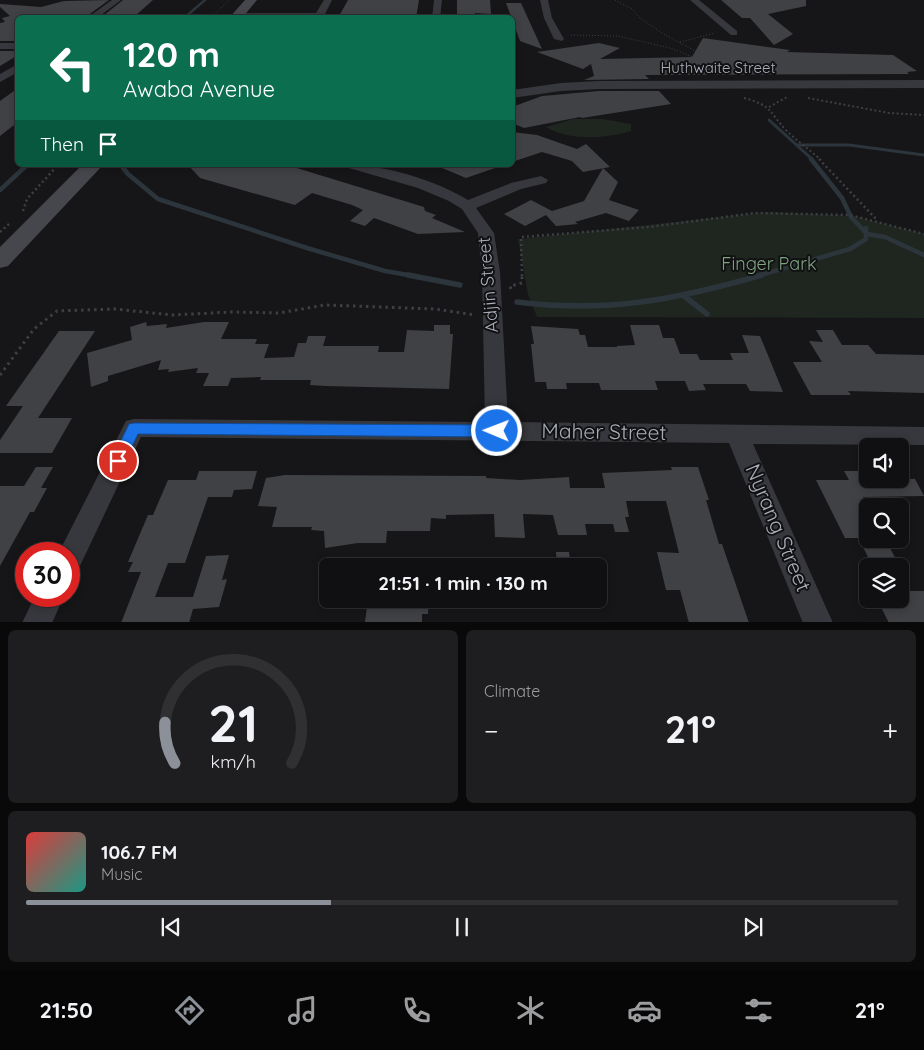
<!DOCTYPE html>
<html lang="en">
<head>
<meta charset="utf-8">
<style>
  :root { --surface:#101012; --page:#1e1e20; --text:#f1f3f6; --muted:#9c9d9f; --line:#303032; --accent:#8c9099 }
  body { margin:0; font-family:Quicksand,sans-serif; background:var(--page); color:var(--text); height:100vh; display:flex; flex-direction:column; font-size:19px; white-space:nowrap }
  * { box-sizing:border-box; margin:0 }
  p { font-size:16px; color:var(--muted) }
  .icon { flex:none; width:28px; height:28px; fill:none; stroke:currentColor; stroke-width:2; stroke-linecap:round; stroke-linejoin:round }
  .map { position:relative; height:622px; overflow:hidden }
  .sheet { display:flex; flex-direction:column; gap:8px; padding:8px; background:#09090a; flex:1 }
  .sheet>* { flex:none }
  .guide { position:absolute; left:15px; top:15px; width:500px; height:152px; border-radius:8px; box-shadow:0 2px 8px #0003,0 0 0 1px var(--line); background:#0b6e4f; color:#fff; overflow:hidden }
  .fabs { position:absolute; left:859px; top:438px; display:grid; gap:10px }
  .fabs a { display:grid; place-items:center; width:50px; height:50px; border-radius:8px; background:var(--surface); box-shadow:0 2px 8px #0003,0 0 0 1px var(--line); font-size:25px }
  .speed { position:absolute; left:15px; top:542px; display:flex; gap:10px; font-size:25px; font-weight:700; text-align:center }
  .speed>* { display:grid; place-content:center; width:65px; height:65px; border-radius:50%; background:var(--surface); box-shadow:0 2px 8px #0003,0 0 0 1px var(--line); line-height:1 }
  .speed .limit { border:8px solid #d22; background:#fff; color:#111 }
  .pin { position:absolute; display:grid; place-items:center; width:42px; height:42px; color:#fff; margin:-21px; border:2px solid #fff; border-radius:50%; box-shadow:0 1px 5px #0007 }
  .me { position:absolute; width:55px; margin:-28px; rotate:271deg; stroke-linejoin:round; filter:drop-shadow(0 0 4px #0008) }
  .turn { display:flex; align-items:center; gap:18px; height:105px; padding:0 25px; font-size:22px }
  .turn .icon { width:65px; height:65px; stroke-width:2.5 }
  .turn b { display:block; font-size:35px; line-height:42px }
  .then { display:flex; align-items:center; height:48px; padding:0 25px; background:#0003; gap:10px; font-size:19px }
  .big { font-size:38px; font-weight:800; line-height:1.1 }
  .sheet .card { flex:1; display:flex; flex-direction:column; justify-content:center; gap:8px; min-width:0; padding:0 18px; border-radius:8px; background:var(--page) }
  .sheet .dial { align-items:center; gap:0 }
  .dial svg { height:130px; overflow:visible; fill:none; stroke:var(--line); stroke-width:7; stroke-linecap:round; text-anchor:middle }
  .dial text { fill:var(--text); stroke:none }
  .song { display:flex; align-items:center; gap:15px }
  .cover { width:60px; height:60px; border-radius:8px; background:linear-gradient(135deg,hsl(0 70% 55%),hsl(170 70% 35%)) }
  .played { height:5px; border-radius:2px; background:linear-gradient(90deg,var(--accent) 35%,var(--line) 35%) }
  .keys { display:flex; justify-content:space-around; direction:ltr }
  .heat { display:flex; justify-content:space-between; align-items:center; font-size:28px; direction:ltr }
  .sheet .tiles { flex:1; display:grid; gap:8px; grid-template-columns:1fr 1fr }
  .card:last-child { grid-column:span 2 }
  .trip { position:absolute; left:319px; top:558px; width:288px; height:50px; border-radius:8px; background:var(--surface); box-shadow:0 2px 8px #0003,0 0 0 1px var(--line); font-weight:800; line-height:50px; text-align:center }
  .tabs { display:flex; height:80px; justify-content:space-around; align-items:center; background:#060607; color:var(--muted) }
  .tabs .icon { width:35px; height:35px }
  .tabs .active { color:var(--accent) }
  .tabs b { font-size:22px; color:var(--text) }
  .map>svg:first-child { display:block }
</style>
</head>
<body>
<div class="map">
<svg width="924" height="623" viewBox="0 0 924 623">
  <rect width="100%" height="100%" fill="#161618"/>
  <g fill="#1e261f">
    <path d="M573,119H603L631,124V131C605,139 569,141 546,127Z"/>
    <path d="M768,212L853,216L924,234V318L537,317L528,294L518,239Z"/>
  </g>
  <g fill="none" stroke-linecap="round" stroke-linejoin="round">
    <path stroke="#2c353c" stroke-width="2.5" d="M184,18L205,0"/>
    <g stroke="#2c353c" stroke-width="3">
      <path d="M769,120L813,160"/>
      <path d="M798,145H849L924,155"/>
    </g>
    <g stroke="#2c353c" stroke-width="4.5">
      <path d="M811,159L842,198L851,217L867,234L885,237L924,255"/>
      <path d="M121,165L128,174L158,199L307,248L385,271L414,276"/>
      <path d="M0,190L27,165"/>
      <path d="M757,276L850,249L866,239V228"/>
    </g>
    <g stroke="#2c353c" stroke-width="5.5">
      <path d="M408,275L460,285"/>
      <path d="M684,296L707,314"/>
      <path d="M517,302C608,313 675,300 762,275"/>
    </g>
  </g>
  <g fill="#404145">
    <path d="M109,0L87,16L18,18V41H0V23L5,22L2,18L10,16L0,7V4L41,7L64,1Z"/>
    <path d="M123,0H153L135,16H103Z"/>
    <path d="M348,0H419L416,18L359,15V18H338Z"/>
    <path d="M457,0H490L491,14L475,13V17L457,16Z"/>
    <path d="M721,0H806V6L768,14L793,34L774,45L750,18H742Z"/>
    <path d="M506,3H521L542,49L520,41Z"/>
    <path d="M703,38L790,50L787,52L893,55L917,71L907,72L909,74L645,75L649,79L584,80L594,76L591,64L583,69L537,52L599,43L620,48L600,59L692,57Z"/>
    <path d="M0,51H18V55L0,66Z"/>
    <path d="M18,88V122L0,136V101Z"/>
    <path d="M599,91H659L671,104L582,118L580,117L524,128L512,123V107L542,96Z"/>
    <path d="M512,132L537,135L577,149L586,144L610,167L583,172L572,161L542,152L512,162Z"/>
    <path d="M188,165H287L424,207L425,211L436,215L432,218L465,232L418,234L374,218L365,226L350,221L363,210L352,205L312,193L295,205L200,178Z"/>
    <path d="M435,165H497L498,167L466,178Z"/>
    <path d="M603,168L618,182L609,200L639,210L629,221L606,213L575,222L578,224L556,226L546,215L525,226L504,214L531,200L552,211L584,201Z"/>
    <path d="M146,322L147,326L167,324L166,328L204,322H229L221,339H257L255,344H269L264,358L294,357L298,343H306L308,336H326L323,346H379L378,352H404L407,330L434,331V325H450V334H453L449,389L326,386L310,385L311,380H260L261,377L231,378L228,386H203L209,373H196L198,368L168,372L169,369L158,370L161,360L108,376V381L91,387L87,353L132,340L130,327Z"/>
    <path d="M630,325H659L663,338H674L680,354H697L700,360H733L730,353H749L742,335L760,336L783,392L750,391L746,384H703L706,390L689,391L685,381H655L658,390H601L599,383H566L567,389H547L546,382H535L531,344H534L531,326L578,329L580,335H585L588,347H617V346L635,345Z"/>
    <path d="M816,330H833L842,345H868L876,354L924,355V393L848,391L851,395H811L793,362H822L809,341L823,342Z"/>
    <path d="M59,331H95L38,418H72L52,453H0V440L23,406H6Z"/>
    <path d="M36,467H53L41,488H47L34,512H30L0,566V486H24Z"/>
    <path d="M671,467H698L709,500H706L719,544H722L749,623H689L680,590H666L657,552L679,553L666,501H626L629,517H625L629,532H615L613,524H585L587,535H558L553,515L523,514L525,538L495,537L494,514L446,515V519L431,518L430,531H387L386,543H358L325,548L324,531L311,530L312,527H272L277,507L258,506L266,478L285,475L486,476V478L520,480L569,477L570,488H605L602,473L672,470Z"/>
    <path d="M199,471H257L252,489L234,490L232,497H208L185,563H168L155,597H193L206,556L229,555L222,580L227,579L219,607L193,609L189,623H121L141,572H128L133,562H128L148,515H153L168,480H196Z"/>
    <path d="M844,471H868V479H915L924,496L863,497L868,506V538H845L816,480H849Z"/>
    <path d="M859,539H885L897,561H870Z"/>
    <path d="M556,552H569L571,566H557Z"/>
    <path d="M900,591H924V623H889L877,599H900Z"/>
    <path d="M368,599H429L428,614H422V623L365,622Z"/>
  </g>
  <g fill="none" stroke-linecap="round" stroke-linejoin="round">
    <g stroke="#3d3f44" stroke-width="1" stroke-dasharray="1 2" stroke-linecap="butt">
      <path d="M615,0L632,9L640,18L662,33L695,51L716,70"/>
      <path d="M210,18L230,0"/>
      <path d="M571,35L618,36L670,48L706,62"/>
      <path d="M680,42L715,33"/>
    </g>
    <g stroke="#3d3f44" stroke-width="2" stroke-dasharray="2 2.5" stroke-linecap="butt">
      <path d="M714,69L718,72"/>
      <path d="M744,98C774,106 768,112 787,131C797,141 810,150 821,160"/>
      <path d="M808,98L889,113L924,115"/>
      <path d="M769,107L787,97"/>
    </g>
    <g stroke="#3d3f44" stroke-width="2.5" stroke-dasharray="2 3" stroke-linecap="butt">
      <path d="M819,159L877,220"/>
      <path d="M23,211L27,199L58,165"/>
      <path d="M0,232L9,224"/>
      <path d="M522,276L521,237L649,227L755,213L850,215L924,234"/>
    </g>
    <g stroke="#3d3f44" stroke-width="3" stroke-dasharray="2.5 4" stroke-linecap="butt">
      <path d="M511,289L510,286L522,283V275"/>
      <path d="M0,375L34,329L57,311L115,309L172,315L232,312L279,313L325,305L435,309L475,315"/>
    </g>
    <g fill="#37383d" fill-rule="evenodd">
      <path d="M112,0H121L97,18H87Z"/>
      <path d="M324,0H332L323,18L232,16L236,13H316Z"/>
      <path d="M434,0H442L440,18H432Z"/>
      <path d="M540,0H548L552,18L564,39L562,41L554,39L544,18Z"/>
      <path d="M690,0H699L737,31V35H731Z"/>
      <rect x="0" y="43" width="18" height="6"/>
      <path d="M18,64V72L0,82V74Z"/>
      <path d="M347,165C387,165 434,180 468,200L511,183L541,176L548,180L546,183L521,189L476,208L494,233L500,272L508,422L924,427V445L753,444L833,623H803L729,443L141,437L79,568L69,572V554H58L126,421L134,419L485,422L482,272L478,233L462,209L449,201L418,188L349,168Z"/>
      <path d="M35,596H64L52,623H22Z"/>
    </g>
    <path fill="#37383d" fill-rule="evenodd" d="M924,80V88L599,89L561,91L512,98V90L561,83L599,81Z"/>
    <g fill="#45474d" fill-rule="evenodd">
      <path d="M245,0H257L242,18H229Z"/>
      <path d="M82,165H103L8,266L0,268V247Z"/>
    </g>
  </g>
  <path fill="#1a73e8" stroke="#114b97" d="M134,423L497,425L502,427L504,431L502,435L497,437L138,434L123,465L118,467L113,465L110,461L113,457L129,424Z"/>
  <g text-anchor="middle" stroke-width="4" stroke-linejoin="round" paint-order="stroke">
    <g font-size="15" fill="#a8adb8" stroke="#111113">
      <text x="718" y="73">Huthwaite Street</text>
    </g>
    <g font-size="18" fill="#7fa381" stroke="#111113">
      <text x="769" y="270">Finger Park</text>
    </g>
    <g font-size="18" fill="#a8adb8" stroke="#111113">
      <text transform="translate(488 285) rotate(-95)" y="6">Adjin Street</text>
    </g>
    <g font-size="21" fill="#a8adb8" stroke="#111113">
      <text transform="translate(604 432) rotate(1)" y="7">Maher Street</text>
      <text transform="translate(778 528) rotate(67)" y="7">Nyrang Street</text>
    </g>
  </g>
</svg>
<div class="fabs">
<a><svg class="icon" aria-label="sound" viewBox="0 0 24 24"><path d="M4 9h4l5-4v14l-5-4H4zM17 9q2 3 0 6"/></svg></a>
<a><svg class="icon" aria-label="search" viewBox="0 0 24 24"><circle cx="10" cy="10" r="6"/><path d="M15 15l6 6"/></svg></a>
<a><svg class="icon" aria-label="layers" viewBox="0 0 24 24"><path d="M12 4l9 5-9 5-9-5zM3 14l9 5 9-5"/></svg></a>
</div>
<div class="speed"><div class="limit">30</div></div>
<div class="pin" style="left:118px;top:461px;background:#d93025"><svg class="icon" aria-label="arrive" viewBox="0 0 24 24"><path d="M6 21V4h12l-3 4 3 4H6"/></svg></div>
<svg class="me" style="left:497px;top:431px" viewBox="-20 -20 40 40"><circle r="17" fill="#1a73e8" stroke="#fff" stroke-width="3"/><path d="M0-11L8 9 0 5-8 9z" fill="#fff"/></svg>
<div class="trip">21:51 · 1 min · 130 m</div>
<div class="guide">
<div class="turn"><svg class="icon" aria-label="left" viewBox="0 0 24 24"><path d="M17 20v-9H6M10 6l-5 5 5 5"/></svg><div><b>120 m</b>Awaba Avenue</div></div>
<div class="then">Then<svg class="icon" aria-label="arrive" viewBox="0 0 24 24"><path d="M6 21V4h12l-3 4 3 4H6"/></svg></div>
</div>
</div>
<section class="sheet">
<div class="tiles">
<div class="card dial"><svg viewBox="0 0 100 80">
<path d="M14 69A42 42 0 1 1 86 69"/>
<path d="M14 69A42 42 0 0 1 8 44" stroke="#8c9099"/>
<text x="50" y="56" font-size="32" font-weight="700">21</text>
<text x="50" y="72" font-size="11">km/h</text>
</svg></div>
<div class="card"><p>Climate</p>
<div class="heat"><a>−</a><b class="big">21°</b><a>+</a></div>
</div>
<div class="card">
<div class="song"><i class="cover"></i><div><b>106.7 FM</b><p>Music</p></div></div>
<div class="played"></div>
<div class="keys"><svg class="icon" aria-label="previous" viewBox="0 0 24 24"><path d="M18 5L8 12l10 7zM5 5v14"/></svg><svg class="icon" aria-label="pause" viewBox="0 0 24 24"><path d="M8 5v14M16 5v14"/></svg><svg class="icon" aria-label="next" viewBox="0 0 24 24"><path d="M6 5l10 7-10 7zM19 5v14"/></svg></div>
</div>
</div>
</section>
<nav class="tabs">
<b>21:50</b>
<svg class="icon active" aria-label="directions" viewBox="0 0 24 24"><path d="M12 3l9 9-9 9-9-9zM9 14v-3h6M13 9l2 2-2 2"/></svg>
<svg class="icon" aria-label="music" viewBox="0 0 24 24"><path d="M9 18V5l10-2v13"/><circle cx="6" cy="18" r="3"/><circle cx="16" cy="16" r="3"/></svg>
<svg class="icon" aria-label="phone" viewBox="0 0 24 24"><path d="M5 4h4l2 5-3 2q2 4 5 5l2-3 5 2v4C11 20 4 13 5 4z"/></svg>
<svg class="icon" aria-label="climate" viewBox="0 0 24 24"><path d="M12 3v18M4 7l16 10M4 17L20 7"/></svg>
<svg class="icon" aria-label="car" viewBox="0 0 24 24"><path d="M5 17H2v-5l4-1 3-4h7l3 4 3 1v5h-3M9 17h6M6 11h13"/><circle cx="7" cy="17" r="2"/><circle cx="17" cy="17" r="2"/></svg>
<svg class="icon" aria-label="filters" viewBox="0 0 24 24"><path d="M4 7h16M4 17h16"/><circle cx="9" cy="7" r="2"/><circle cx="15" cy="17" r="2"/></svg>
<b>21°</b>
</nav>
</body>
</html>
